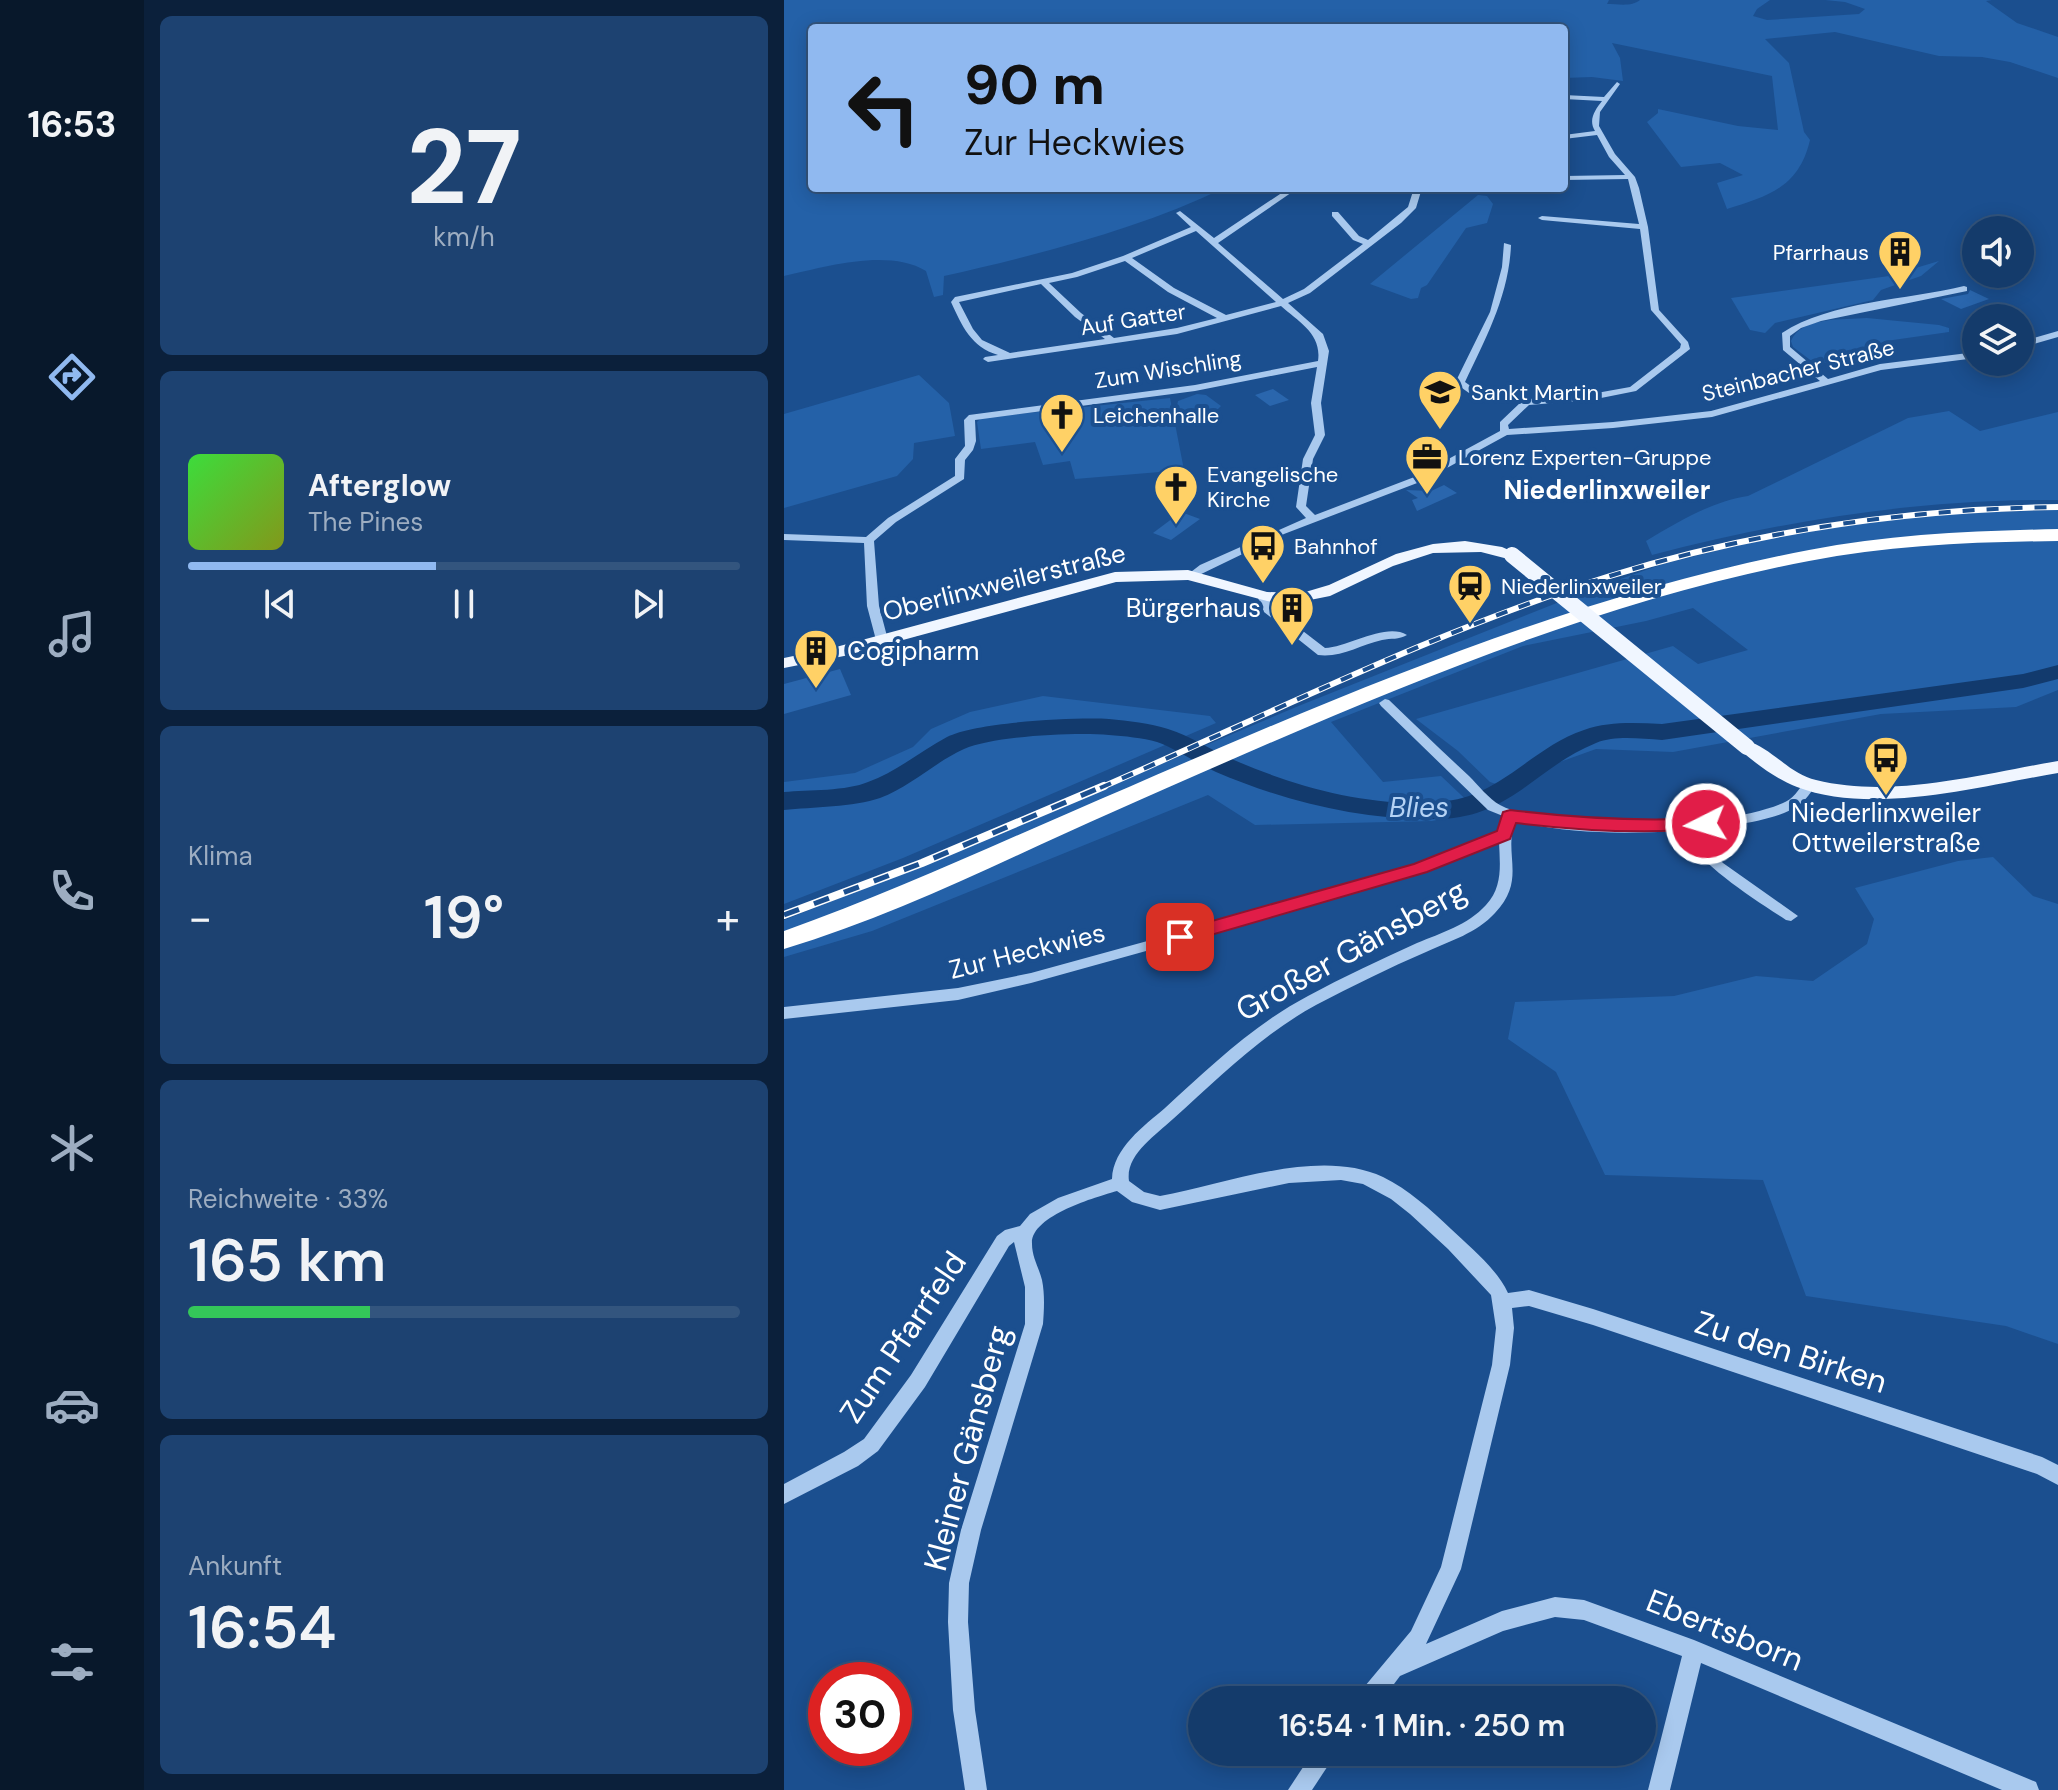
<!DOCTYPE html>
<html lang="de">
<head>
<meta charset="utf-8">
<style>
  :root { --surface:#143b6b; --page:#1d4271; --text:#f1f3f6; --muted:#9dadc1; --line:#33557e; --accent:#90b9f0 }
  body { margin:0; font-family:"DM Sans",sans-serif; background:var(--page); color:var(--text); height:100vh; display:flex; flex-direction:column; font-size:30px; white-space:nowrap }
  * { box-sizing:border-box; margin:0 }
  p { font-size:26px; color:var(--muted) }
  .icon { flex:none; width:44px; height:44px; fill:none; stroke:currentColor; stroke-width:2; stroke-linecap:round; stroke-linejoin:round }
  .map { position:relative; flex:1; overflow:hidden }
  .side { display:flex; flex-direction:column; gap:16px; padding:16px; background:#0b203b; width:640px }
  .side>* { flex:none }
  .banner { position:absolute; left:24px; top:24px; width:760px; height:168px; border-radius:8px; box-shadow:0 4px 20px #0003,0 0 0 2px var(--line); background:#90b9f0; color:#111; overflow:hidden }
  .buttons { position:absolute; left:1178px; top:216px; display:grid; gap:16px }
  .buttons a { display:grid; place-items:center; width:72px; height:72px; border-radius:50%; background:var(--surface); box-shadow:0 4px 20px #0003,0 0 0 2px var(--line); font-size:40px }
  .speed { position:absolute; left:24px; top:1662px; display:flex; gap:16px; font-size:40px; font-weight:700; text-align:center }
  .speed>* { display:grid; place-content:center; width:104px; height:104px; border-radius:50%; background:var(--surface); box-shadow:0 4px 20px #0003,0 0 0 2px var(--line); line-height:1 }
  .speed .limit { border:12px solid #d22; background:#fff; color:#111 }
  .pin { position:absolute; display:grid; place-items:center; width:68px; height:68px; color:#fff; margin:-34px; border-radius:16px; box-shadow:0 4px 12px #0006 }
  .me { position:absolute; width:88px; margin:-44px; rotate:265deg; stroke-linejoin:round; filter:drop-shadow(0 0 6px #0008) }
  .turn { display:flex; align-items:center; gap:28px; height:168px; padding:0 24px; font-size:36px }
  .turn .icon { width:104px; height:104px; stroke-width:2.5 }
  .turn b { display:block; font-size:56px; line-height:68px }
  .big { font-size:60px; font-weight:600; line-height:1.1 }
  .side .card { flex:1; display:flex; flex-direction:column; justify-content:center; gap:12px; min-width:0; padding:0 28px; border-radius:12px; background:var(--page) }
  .side .dial { align-items:center; gap:0 }
  .dial b { font-size:104px; line-height:1 }
  .song { display:flex; align-items:center; gap:24px }
  .cover { width:96px; height:96px; border-radius:12px; background:linear-gradient(135deg,hsl(120 70% 55%),hsl(70 70% 35%)) }
  .played { height:8px; border-radius:4px; background:linear-gradient(90deg,var(--accent) 45%,var(--line) 45%) }
  .keys { display:flex; justify-content:space-around; direction:ltr }
  .heat { display:flex; justify-content:space-between; align-items:center; font-size:44px; direction:ltr }
  .charge { height:12px; border-radius:6px; background:linear-gradient(90deg,#34c759 33%,var(--line) 0) }
  .trip { position:absolute; left:404px; top:1686px; width:468px; height:80px; border-radius:40px; background:var(--surface); box-shadow:0 4px 20px #0003,0 0 0 2px var(--line); font-weight:600; line-height:80px; text-align:center }
  main { display:flex; flex:1; min-height:0 }
  .menu { display:flex; flex-direction:column; width:144px; justify-content:space-around; align-items:center; background:#08182b; color:var(--muted) }
  .menu .icon { width:56px; height:56px }
  .menu .active { color:var(--accent) }
  .menu b { font-size:36px; color:var(--text) }
  .map>svg:first-child { display:block }
</style>
</head>
<body>
<main>
<nav class="menu">
<b>16:53</b>
<svg class="icon active" aria-label="directions" viewBox="0 0 24 24"><path d="M12 3l9 9-9 9-9-9zM9 14v-3h6M13 9l2 2-2 2"/></svg>
<svg class="icon" aria-label="music" viewBox="0 0 24 24"><path d="M9 18V5l10-2v13"/><circle cx="6" cy="18" r="3"/><circle cx="16" cy="16" r="3"/></svg>
<svg class="icon" aria-label="phone" viewBox="0 0 24 24"><path d="M5 4h4l2 5-3 2q2 4 5 5l2-3 5 2v4C11 20 4 13 5 4z"/></svg>
<svg class="icon" aria-label="climate" viewBox="0 0 24 24"><path d="M12 3v18M4 7l16 10M4 17L20 7"/></svg>
<svg class="icon" aria-label="car" viewBox="0 0 24 24"><path d="M5 17H2v-5l4-1 3-4h7l3 4 3 1v5h-3M9 17h6M6 11h13"/><circle cx="7" cy="17" r="2"/><circle cx="17" cy="17" r="2"/></svg>
<svg class="icon" aria-label="filters" viewBox="0 0 24 24"><path d="M4 7h16M4 17h16"/><circle cx="9" cy="7" r="2"/><circle cx="15" cy="17" r="2"/></svg>
</nav>
<section class="side">
<div class="card dial"><b>27</b><p>km/h</p></div>
<div class="card">
<div class="song"><i class="cover"></i><div><b>Afterglow</b><p>The Pines</p></div></div>
<div class="played"></div>
<div class="keys"><svg class="icon" aria-label="previous" viewBox="0 0 24 24"><path d="M18 5L8 12l10 7zM5 5v14"/></svg><svg class="icon" aria-label="pause" viewBox="0 0 24 24"><path d="M8 5v14M16 5v14"/></svg><svg class="icon" aria-label="next" viewBox="0 0 24 24"><path d="M6 5l10 7-10 7zM19 5v14"/></svg></div>
</div>
<div class="card"><p>Klima</p>
<div class="heat"><a>−</a><b class="big">19°</b><a>+</a></div>
</div>
<div class="card"><p>Reichweite · 33%</p><b class="big">165 km</b><div class="charge"></div></div>
<div class="card"><p>Ankunft</p><b class="big">16:54</b></div>
</section>
<div class="map">
<svg width="1274" height="1790" viewBox="0 0 1274 1790">
  <rect width="100%" height="100%" fill="#1b4f8f"/>
  <g fill="#2461a8">
    <path d="M0,0H825L823,4C834,4 848,7 856,0H986L973,9L969,16L983,20L1075,14L1081,9L1061,2L1041,0H1208L1202,1L1233,23L1274,37V78L1226,62L1198,57L1155,56L1051,32L981,39L1005,63L1020,132L1026,140C1015,187 985,196 943,209L933,183L959,175L936,163L897,167L863,122L874,113V109L954,126L994,130L988,76L828,43L836,58L839,81L808,77L780,78V28H28V188H373L382,194L402,188H440C355,229 253,255 160,276L159,295L150,297L142,271C104,248 41,267 0,276Z"/>
    <path d="M694,195L703,196L709,204L703,223L682,228L643,285L637,288L634,298L627,299L586,284Z"/>
    <path d="M1155,261L1137,276L1097,290L1089,300L991,323L981,333L966,330L947,298L1105,276Z"/>
    <path d="M1083,318L1155,325L1165,328V332L1102,341L1041,363L1029,362L1009,347L1007,341C1017,316 1060,320 1083,318Z"/>
    <path d="M135,375L165,403L171,436L130,443L129,459L113,476L0,508V414Z"/>
    <path d="M413,394L422,395L437,406L433,410L436,414L411,421L393,406L394,401Z"/>
    <path d="M386,398L400,470L291,479L286,461L259,465L251,442L197,449L193,422L197,418Z"/>
    <path d="M1165,411L1196,431L1274,412V500C1135,499 1002,520 868,555L862,541C894,522 926,502 964,496L1124,418Z"/>
    <path d="M1274,510V690L1232,707L1097,714L889,752L812,749L762,767L739,787H721L706,782L674,751L632,719L889,646L914,664L964,650L909,608L862,621L739,646L547,722L599,782L657,776L694,811L648,821L471,825L424,795L88,931L0,957V920L127,870L517,705L808,589L879,564L976,540L1069,523L1178,513Z"/>
    <path d="M259,696L426,716L432,723L119,858L0,904V782L71,773L129,747L147,729L186,712Z"/>
    <path d="M1209,857L1249,896L1274,904V1344L1222,1326L1022,1296L979,1180L821,1175L772,1072L724,1039L731,1002L890,996L972,976L1029,981L1083,944L1090,919L1071,888L1174,861Z"/>
  </g>
  <g fill="none" stroke-linecap="round" stroke-linejoin="round">
    <path fill="#123a6d" fill-rule="evenodd" d="M1274,665V679L1239,688L878,740C857,739 832,735 812,743C752,767 727,817 656,819C580,821 502,802 432,772C412,763 393,749 373,742C359,738 340,736 325,735C291,732 210,736 180,749C151,762 126,787 96,798C70,807 28,807 0,810V792C24,790 63,791 84,782C112,772 137,751 163,737C192,722 291,717 325,719C344,721 366,723 384,729C407,736 428,751 450,760C514,788 592,809 662,801C717,795 749,747 800,730C825,721 852,723 878,724L1239,674Z"/>
  </g>
  <g fill="#2a66ad">
    <path d="M1186,290L1205,299L1177,309L1157,299L1184,294Z"/>
    <path d="M489,389L505,400L486,406L471,395Z"/>
    <path d="M660,485L673,493L633,511L628,500L634,498L622,490L647,491Z"/>
    <path d="M397,512L416,519L387,540L369,533Z"/>
    <path d="M56,669L67,695L0,714V684Z"/>
  </g>
  <g fill="none" stroke-linecap="round" stroke-linejoin="round">
    <g fill="#a9c9ee" fill-rule="evenodd">
      <path d="M833,82L836,84L816,112L815,126L831,154L851,177L855,188L864,227L875,310L904,342L906,349L852,391L807,400L745,405L724,425L725,429L829,422L927,411L1036,381L999,350L998,333C1047,301 1123,300 1180,286L1183,287V291L1037,321L1017,328L1006,336V347L1044,379L1096,364L1192,352V358L1097,370L928,417L829,428L723,435L641,480L500,534L409,578L403,575L416,565L522,518L512,507L519,459L531,435L527,403L533,367L411,391L191,420L192,441L189,450L181,460L180,479L112,522L90,541L95,606L104,640L98,644L92,640L83,606L80,543L0,540V534L82,537L104,518L171,476V459L181,446L180,420L185,415L411,385L534,361C538,334 515,322 497,306L393,334L204,362L199,359L201,357L214,355C187,347 178,326 167,302L171,297L288,273L339,256L407,227L392,213L396,211L430,238L505,188H514L434,243L499,299L520,289L579,244L569,240L548,216V212H554L575,236L584,240L624,207L630,188H638L632,208L617,223L526,293L504,303L539,334L545,351L537,403L541,435L529,459L522,506L531,515L633,476L716,431V422L737,402L734,399L685,393L671,383L706,312L718,267L720,243L727,245C725,295 702,338 681,382L688,387L740,394L745,399L807,394L846,387L896,348L897,344L867,310L856,229L758,220L754,218L758,216L855,224L844,179L780,180V176L841,175L825,157L813,135L780,139V135L811,131C804,120 811,110 818,101L780,99V95L820,97ZM412,231L492,302L442,315L390,288L348,258ZM341,261L384,292L433,318L393,328L330,338L297,313L265,283L293,277ZM257,284L291,317L321,339L226,353L198,340L189,329L175,302Z"/>
      <path d="M1274,331V337L1236,348V342Z"/>
      <path d="M480,595L486,598L489,608L541,648C565,647 602,622 623,635C615,640 607,638 598,640C576,645 557,658 534,655L480,612L474,598Z"/>
      <path d="M601,699L605,700C632,726 658,751 685,776C694,785 705,799 716,805C772,834 941,829 999,803C1009,799 1015,790 1020,782H1030L1032,785C1027,792 1022,800 1015,805C992,822 936,827 907,830L939,863L1014,916L1007,921L1002,920C962,894 923,869 894,831C839,834 785,834 731,821C719,855 743,879 711,913C693,933 666,941 642,952C605,968 568,986 532,1005C477,1035 435,1078 389,1119C372,1135 341,1155 345,1181L360,1192L376,1196C443,1184 534,1147 599,1177C624,1189 647,1210 667,1229C686,1247 713,1269 724,1293L745,1290L809,1309L1258,1457L1274,1465V1485L1253,1474L809,1325L745,1306L728,1308L730,1328L726,1365L677,1569L642,1644L718,1611L771,1597L800,1600L910,1640L1252,1782L1255,1790H1218L917,1663L886,1790H864L898,1656L800,1620L771,1617L719,1631L616,1676L598,1700H573L576,1692L627,1631L657,1567L708,1365L712,1328L707,1295L664,1249L626,1214L607,1199L579,1184L557,1180L505,1183L376,1210L348,1202L333,1191C312,1197 246,1216 248,1244C248,1257 255,1268 258,1280C261,1295 260,1310 259,1324L197,1530L185,1583L184,1622L191,1710L203,1790H181L169,1710L164,1622L165,1583L177,1530L241,1324V1287L230,1242L225,1246L141,1387L94,1451L74,1466L0,1504V1484L60,1452L80,1439L127,1375L213,1236L221,1230L236,1226L246,1214L274,1198L328,1179C329,1148 360,1126 381,1108C426,1067 469,1025 524,996C559,977 596,960 633,943C657,933 684,925 702,905C719,887 716,865 715,842L641,871L560,896L247,983L174,1000L0,1019V1007L174,988L247,973L553,889L631,865L715,832L719,816L704,810L597,706L595,703Z"/>
      <path d="M529,1752H553L528,1790H504Z"/>
    </g>
    <g fill="#f0f6ff" fill-rule="evenodd">
      <path d="M681,541L718,547L736,555L728,560L697,552L649,553L609,566L546,596L506,604L483,601L404,580L332,582L60,656L0,668V658L52,647L331,572L404,570L483,592L518,593L545,585L612,554L649,544Z"/>
      <path d="M963,741C988,748 1005,774 1032,780C1109,799 1197,774 1274,761V773C1197,786 1089,816 1013,787C992,779 974,765 957,751L954,747L957,743Z"/>
    </g>
    <path fill="#fff" fill-rule="evenodd" d="M1274,529V541C1190,542 1107,545 1025,561C788,606 551,714 331,811C222,859 114,915 0,949V931C98,896 192,853 287,812C520,711 775,597 1025,550C1107,534 1190,531 1274,529Z"/>
    <g stroke="#fff" stroke-width="6">
      <path id="rail-far1" d="M316,788C484,715 650,631 826,576C972,531 1121,509 1274,507"/>
    </g>
    <g stroke="#fff" stroke-width="8">
      <path id="rail" d="M0,915L138,863L320,786"/>
    </g>
    <use href="#rail-far1" stroke="#1b4f8f" stroke-width="4" stroke-dasharray="12" stroke-linecap="butt"/>
    <use href="#rail" stroke="#1b4f8f" stroke-width="5" stroke-dasharray="16" stroke-linecap="butt"/>
    <path stroke="#f0f6ff" stroke-width="16" d="M728,555L963,747"/>
  </g>
  <path fill="#e11d48" stroke="#92132f" stroke-width="2" d="M726,810C792,818 855,822 922,818L931,824L922,829C858,834 797,831 732,823L726,839L643,872L396,944L386,937L389,932L630,864L713,831L719,812Z"/>
  <defs>
    <g id="building-pin" transform="scale(2.3)"><path d="M0 17L-7.5 6A9.5 9.5 0 1 1 7.5 6Z" fill="#ffd166" stroke="#1b4f8f"/><path d="M-4-6H4V6H1V3H-1V6H-4ZM-2.5-4.3h1.7v1.8h-1.7ZM.8-4.3h1.7v1.8H.8ZM-2.5-1h1.7V.8h-1.7ZM.8-1h1.7V.8H.8Z" fill="#111"/></g>
    <g id="school-pin" transform="scale(2.3)"><path d="M0 17L-7.5 6A9.5 9.5 0 1 1 7.5 6Z" fill="#ffd166" stroke="#1b4f8f"/><path d="M0-5L7-2L0 1L-7-2ZM-4 1L0 2.5L4 1V4Q0 6-4 4Z" fill="#111"/></g>
    <g id="church-pin" transform="scale(2.3)"><path d="M0 17L-7.5 6A9.5 9.5 0 1 1 7.5 6Z" fill="#ffd166" stroke="#1b4f8f"/><path d="M-1.2-6h2.4v3.5h3.3v2.4h-3.3V6h-2.4V-.1h-3.3v-2.4h3.3Z" fill="#111"/></g>
    <g id="office-pin" transform="scale(2.3)"><path d="M0 17L-7.5 6A9.5 9.5 0 1 1 7.5 6Z" fill="#ffd166" stroke="#1b4f8f"/><path d="M-6-3h4V-5.5h4V-3h4V5H-6ZM-1-4.5V-3h2v-1.5ZM-6 0V1H6V0Z" fill="#111"/></g>
    <g id="bus-pin" transform="scale(2.3)"><path d="M0 17L-7.5 6A9.5 9.5 0 1 1 7.5 6Z" fill="#ffd166" stroke="#1b4f8f"/><path d="M-5-6H5V4H4V6H2V4H-2V6H-4V4H-5ZM-3.5-4V0h7V-4ZM-3.5 1.2v1.5H-2V1.2ZM2 1.2v1.5H3.5V1.2Z" fill="#111"/></g>
    <g id="station-pin" transform="scale(2.3)"><path d="M0 17L-7.5 6A9.5 9.5 0 1 1 7.5 6Z" fill="#ffd166" stroke="#1b4f8f"/><path d="M-3-6H3Q5-6 5-4V2Q5 4 3 4L4.5 6H3L1.5 4h-3L-3 6H-4.5L-3 4Q-5 4-5 2V-4Q-5-6-3-6ZM-3.5-4v3h7v-3ZM-3.5 1v1.5H-2V1ZM2 1v1.5H3.5V1Z" fill="#111"/></g>
  </defs>
  <g fill-rule="evenodd">
    <use href="#building-pin" x="1116" y="252"/>
    <use href="#school-pin" x="656" y="392"/>
    <use href="#church-pin" x="278" y="415"/>
    <use href="#office-pin" x="643" y="457"/>
    <use href="#church-pin" x="392" y="487"/>
    <use href="#bus-pin" x="479" y="546"/>
    <use href="#station-pin" x="686" y="586"/>
    <use href="#building-pin" x="508" y="608"/>
    <use href="#building-pin" x="32" y="651"/>
    <use href="#bus-pin" x="1102" y="758"/>
  </g>
  <g text-anchor="middle" stroke-width="8" stroke-linejoin="round" paint-order="stroke">
    <g font-size="22" fill="#fff" stroke="#1b4f8f" text-anchor="start">
      <text x="1085" y="260" text-anchor="end">Pfarrhaus</text>
      <text x="687" y="400">Sankt Martin</text>
      <text x="309" y="423">Leichenhalle</text>
      <text x="674" y="465">Lorenz Experten-Gruppe</text>
      <text x="423" y="482">Evangelische<tspan x="423" dy="25">Kirche</tspan></text>
      <text x="510" y="554">Bahnhof</text>
      <text x="717" y="594">Niederlinxweiler</text>
    </g>
    <g font-size="22" fill="#fff" stroke="#1b4f8f">
      <text transform="translate(349 319) rotate(-9)" y="8">Auf Gatter</text>
      <text transform="translate(384 369) rotate(-9)" y="8">Zum Wischling</text>
      <text transform="translate(1014 370) rotate(-14)" y="8">Steinbacher Straße</text>
    </g>
    <g font-size="26" font-weight="bold" fill="#fff" stroke="#1b4f8f">
      <text x="823" y="499">Niederlinxweiler</text>
    </g>
    <g font-size="26" fill="#fff" stroke="#1b4f8f">
      <text transform="translate(220 582) rotate(-14)" y="9">Oberlinxweilerstraße</text>
      <text transform="translate(243 951) rotate(-14)" y="9">Zur Heckwies</text>
    </g>
    <g font-size="26" fill="#fff" stroke="#1b4f8f" text-anchor="end">
      <text x="477" y="617">Bürgerhaus</text>
      <text x="63" y="660" text-anchor="start">Cogipharm</text>
      <text x="1102" y="822" text-anchor="middle">Niederlinxweiler<tspan x="1102" dy="30">Ottweilerstraße</tspan></text>
    </g>
    <g font-size="28" font-style="italic" fill="#b5d3f5" stroke="#1b4f8f">
      <text x="635" y="817">Blies</text>
    </g>
    <g font-size="32" fill="#fff" stroke="#1b4f8f">
      <text transform="translate(567 950) rotate(-29)" y="11">Großer Gänsberg</text>
      <text transform="translate(119 1337) rotate(-56)" y="11">Zum Pfarrfeld</text>
      <text transform="translate(1007 1352) rotate(18)" y="11">Zu den Birken</text>
      <text transform="translate(183 1448) rotate(-75)" y="11">Kleiner Gänsberg</text>
      <text transform="translate(941 1630) rotate(22)" y="11">Ebertsborn</text>
    </g>
  </g>
</svg>
<div class="buttons">
<a><svg class="icon" aria-label="sound" viewBox="0 0 24 24"><path d="M4 9h4l5-4v14l-5-4H4zM17 9q2 3 0 6"/></svg></a>
<a><svg class="icon" aria-label="layers" viewBox="0 0 24 24"><path d="M12 4l9 5-9 5-9-5zM3 14l9 5 9-5"/></svg></a>
</div>
<div class="speed"><div class="limit">30</div></div>
<div class="pin" style="left:396px;top:937px;background:#d93025"><svg class="icon" aria-label="arrive" viewBox="0 0 24 24"><path d="M6 21V4h12l-3 4 3 4H6"/></svg></div>
<svg class="me" style="left:922px;top:824px" viewBox="-20 -20 40 40"><circle r="17" fill="#e11d48" stroke="#fff" stroke-width="3"/><path d="M0-11L8 9 0 5-8 9z" fill="#fff"/></svg>
<div class="trip">16:54 · 1 Min. · 250 m</div>
<div class="banner">
<div class="turn"><svg class="icon" aria-label="left" viewBox="0 0 24 24"><path d="M17 20v-9H6M10 6l-5 5 5 5"/></svg><div><b>90 m</b>Zur Heckwies</div></div>
</div>
</div>
</main>
</body>
</html>
